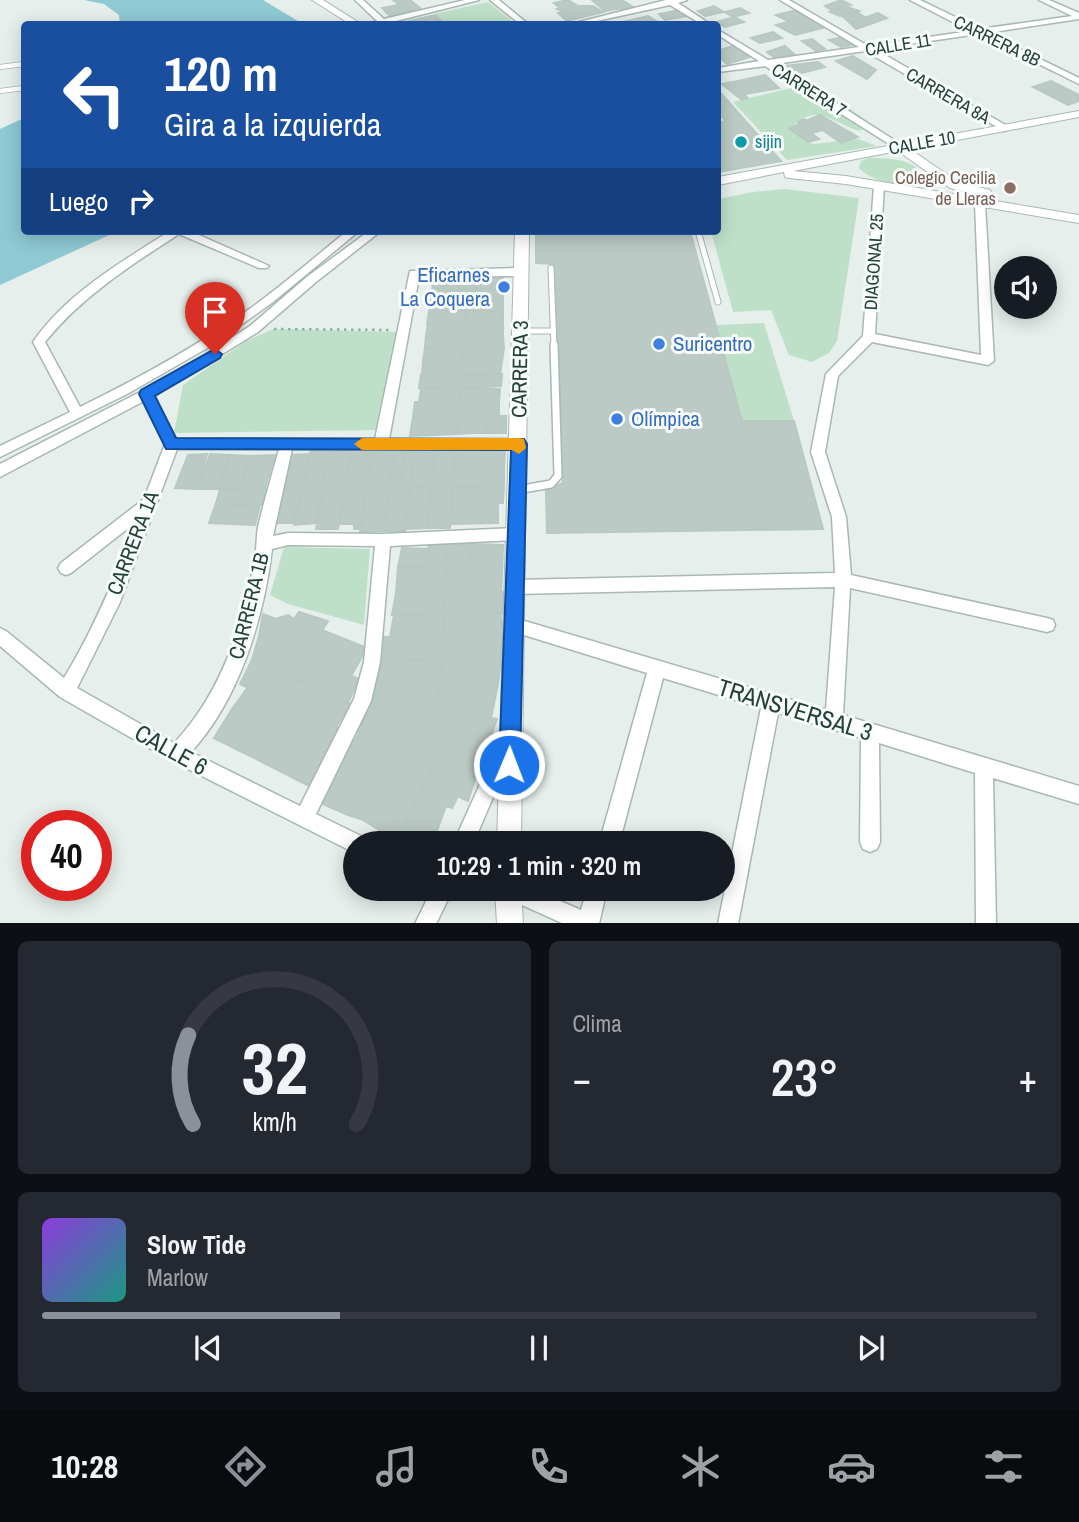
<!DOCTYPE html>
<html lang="es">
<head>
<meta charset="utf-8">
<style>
  :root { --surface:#171b24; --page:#242831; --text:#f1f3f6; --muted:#9ea1a6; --line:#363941; --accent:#8c9099 }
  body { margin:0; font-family:"Archivo Narrow",sans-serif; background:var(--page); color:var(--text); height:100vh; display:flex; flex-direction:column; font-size:26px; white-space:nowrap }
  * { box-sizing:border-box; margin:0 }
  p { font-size:23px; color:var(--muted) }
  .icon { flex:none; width:38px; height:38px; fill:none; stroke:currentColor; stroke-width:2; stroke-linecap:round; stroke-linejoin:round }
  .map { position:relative; height:923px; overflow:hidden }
  .drawer { display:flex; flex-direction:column; gap:18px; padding:18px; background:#0d0f14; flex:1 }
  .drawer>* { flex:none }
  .hud { position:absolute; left:21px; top:21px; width:700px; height:214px; border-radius:7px; box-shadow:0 4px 18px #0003; background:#1a4fa0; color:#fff; overflow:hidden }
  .tools { position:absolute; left:994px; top:256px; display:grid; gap:14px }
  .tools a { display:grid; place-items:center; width:63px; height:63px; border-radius:50%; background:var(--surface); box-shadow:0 4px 18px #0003; font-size:35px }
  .speed { position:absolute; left:21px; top:810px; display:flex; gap:14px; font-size:35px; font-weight:700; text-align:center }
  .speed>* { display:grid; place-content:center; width:91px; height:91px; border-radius:50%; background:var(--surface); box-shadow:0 4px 18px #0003; line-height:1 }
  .speed .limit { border:10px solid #d22; background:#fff; color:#111 }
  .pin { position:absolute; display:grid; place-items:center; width:60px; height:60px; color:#fff; margin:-72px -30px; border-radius:50% 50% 50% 0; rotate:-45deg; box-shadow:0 0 7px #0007 }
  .pin .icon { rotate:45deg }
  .me { position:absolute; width:77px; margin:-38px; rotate:1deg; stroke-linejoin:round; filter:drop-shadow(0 0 5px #0008) }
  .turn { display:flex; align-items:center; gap:24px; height:147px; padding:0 28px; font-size:32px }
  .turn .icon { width:91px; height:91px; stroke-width:2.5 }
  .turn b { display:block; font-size:49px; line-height:60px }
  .then { display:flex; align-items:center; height:66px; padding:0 28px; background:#0003; gap:14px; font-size:26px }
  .big { font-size:52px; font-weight:600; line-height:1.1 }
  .drawer .tile { flex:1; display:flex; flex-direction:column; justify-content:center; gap:10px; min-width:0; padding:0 24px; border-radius:10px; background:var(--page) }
  .drawer .dial { align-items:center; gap:0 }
  .dial svg { height:182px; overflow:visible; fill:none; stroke:var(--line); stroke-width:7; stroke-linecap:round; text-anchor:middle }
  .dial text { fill:var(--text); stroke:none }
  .song { display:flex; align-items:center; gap:21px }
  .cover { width:84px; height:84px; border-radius:10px; background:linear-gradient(135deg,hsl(270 70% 55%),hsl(170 70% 35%)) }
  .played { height:7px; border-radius:4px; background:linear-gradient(90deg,var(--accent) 30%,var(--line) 30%) }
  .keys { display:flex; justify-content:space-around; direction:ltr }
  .heat { display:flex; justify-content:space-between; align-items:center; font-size:38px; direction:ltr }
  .drawer .tiles { flex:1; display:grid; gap:18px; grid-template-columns:1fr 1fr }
  .tile:last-child { grid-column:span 2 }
  .trip { position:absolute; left:343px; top:831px; width:392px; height:70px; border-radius:35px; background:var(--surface); box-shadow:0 4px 18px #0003; font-weight:600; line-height:70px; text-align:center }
  .menu { display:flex; height:112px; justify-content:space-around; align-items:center; background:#090b0e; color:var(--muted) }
  .menu .icon { width:49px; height:49px }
  .menu .selected { color:var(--accent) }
  .menu b { font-size:32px; color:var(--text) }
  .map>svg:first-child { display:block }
</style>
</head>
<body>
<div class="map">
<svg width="1079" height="924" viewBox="0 0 1079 924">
  <rect width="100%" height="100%" fill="#e6efeb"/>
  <g fill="#bfe0c8">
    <path d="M488,2L516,24H446L434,14Z"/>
    <path d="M796,87L845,105L872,125L859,131C829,121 816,101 789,130L813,144L858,139L877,146L787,160L733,102Z"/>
    <path d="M869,158C885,158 919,158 922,178C908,190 871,182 859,168L861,161Z"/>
    <path d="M785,189L859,198L837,341L829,353L812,362L789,355L771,310L733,312L711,231H718V199L753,192Z"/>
    <path d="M764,323L794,421H742L716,325Z"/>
    <path d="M273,329L399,332L379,430L174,433L183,385L246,341Z"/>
    <path d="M284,547L370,549L364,625L288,604L270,595Z"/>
  </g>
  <g fill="#8ec9d4">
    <path d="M84,0H263L303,24H120L119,15L104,4Z"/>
    <path d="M24,118V231H118L0,285V129Z"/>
  </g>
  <g fill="#bbcac4" stroke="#b8c9c2" stroke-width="2">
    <path d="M393,0H410L420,8L408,11Z"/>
    <path d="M568,0L578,6H593L603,12L567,21L558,13L565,12L557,9L560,8L554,3Z"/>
    <path d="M602,0L617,9L605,11L593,1Z"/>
    <path d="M606,0H622L633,7L621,9Z"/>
    <path d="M841,0L851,5L831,10L825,6Z"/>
    <path d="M397,5L406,12L390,16L382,8Z"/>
    <path d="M714,6L724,12L705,16L698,11Z"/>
    <path d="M847,7L859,11L840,16L830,12Z"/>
    <path d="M740,8L749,13L733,17L725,12Z"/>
    <path d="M679,10L688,16L665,20L659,14Z"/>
    <path d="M797,10L807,16L788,21L776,15Z"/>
    <path d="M857,12L866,18L850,23L842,16Z"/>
    <path d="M878,13L887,18L856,29L850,23Z"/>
    <path d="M435,15L445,24H396Z"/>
    <path d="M648,16L661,24L618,23Z"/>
    <path d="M809,16L826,27L795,35L776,25Z"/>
    <path d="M734,17L744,22L725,27L716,22Z"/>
    <path d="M773,32L782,38L760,43L751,38Z"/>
    <path d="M844,37L856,44L841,47L829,40Z"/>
    <path d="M812,39L825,49L816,51L802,41Z"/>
    <path d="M732,46L750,57L727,64L718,56V51Z"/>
    <path d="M785,46L795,55L775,58L767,52Z"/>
    <path d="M853,56L876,70L867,79L836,61Z"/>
    <path d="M818,62L825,67L794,75L784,66Z"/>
    <path d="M765,75L779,88L746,94L733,82Z"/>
    <path d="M1051,81L1079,95V101L1068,105L1033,87Z"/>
    <path d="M731,82L748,98L742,100L722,84Z"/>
    <path d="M718,90L781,161L718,172V123L726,121L718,113Z"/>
    <path d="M820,115L858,137L841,143L808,120Z"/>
    <path d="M804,119L822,130L813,133L798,122Z"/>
    <path d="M799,124L819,139L808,142L789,129Z"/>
    <path d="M536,231H690L742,421H794L823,529L547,533L546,490L563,483L555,264L536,263Z"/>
    <path d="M434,276L468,277L467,289L432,290Z"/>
    <path d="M503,276V289H467L468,277Z"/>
    <path d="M467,289L466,300L431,301L432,290Z"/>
    <path d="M467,289H503V300H466Z"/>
    <path d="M466,300L465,311L429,312L431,301Z"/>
    <path d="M466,300H503V311H465Z"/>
    <path d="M465,311V324H427L429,312Z"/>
    <path d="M465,311H503V323L465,324Z"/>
    <path d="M503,323V335H464L465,324Z"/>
    <path d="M428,324H465L464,335L426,336Z"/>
    <path d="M464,335L463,348H425L426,336Z"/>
    <path d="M464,335H503L504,348H463Z"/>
    <path d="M425,348H463V361H423Z"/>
    <path d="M463,348H504L502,362L463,361Z"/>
    <path d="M492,360L502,362L500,374L462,375L463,361Z"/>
    <path d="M423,361H463L462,375H422Z"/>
    <path d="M421,374L462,375L460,388H419Z"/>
    <path d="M502,374L501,386L460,388L462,375Z"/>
    <path d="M460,388V402H419L421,389Z"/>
    <path d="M460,388L500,389L499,402H460Z"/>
    <path d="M415,402H460L458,416L413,417Z"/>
    <path d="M460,402H499V416H458Z"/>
    <path d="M458,416L457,434L410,436L413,417Z"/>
    <path d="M458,416H475L474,433L457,434Z"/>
    <path d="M475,416H488L487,433H474Z"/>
    <path d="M488,416H506V433H487Z"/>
    <path d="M435,447H456L453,487L431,486Z"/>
    <path d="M372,448L367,487L346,488L352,449Z"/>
    <path d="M372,448L394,449L390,487H367Z"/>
    <path d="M415,448L410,487H400L405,449Z"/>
    <path d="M415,448L434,449L431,486L410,487Z"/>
    <path d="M311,449H330L322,488H302Z"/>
    <path d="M330,449H352L344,487H322Z"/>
    <path d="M394,449H405L400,487H390Z"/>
    <path d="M456,449L505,450L504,469L454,470Z"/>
    <path d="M207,454L198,489L175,488L188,455Z"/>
    <path d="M210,454L230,455L219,489H198Z"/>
    <path d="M310,454L302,488H279L288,455Z"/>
    <path d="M230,455L250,456L240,489L220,490Z"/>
    <path d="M275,455L265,488L240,489L250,456Z"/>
    <path d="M504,469V486L453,487L454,470Z"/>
    <path d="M431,486L427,528L405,529L410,487Z"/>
    <path d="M432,486L453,487L450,528H427Z"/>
    <path d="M504,486L503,503L452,504L453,487Z"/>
    <path d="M324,487L344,488L338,529H316Z"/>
    <path d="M367,487L360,529H354V524H340L346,488Z"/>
    <path d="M367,487H390L383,531L360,532Z"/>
    <path d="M390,487H410L405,531H383Z"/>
    <path d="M265,488L268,490L265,505L215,506L220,490Z"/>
    <path d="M302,488L294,523H275L281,489Z"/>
    <path d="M302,488H322L316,523L294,525Z"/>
    <path d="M498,503V512H451L452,504Z"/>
    <path d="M260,505L255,525L209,523L215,506Z"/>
    <path d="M451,512H498V523L450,524Z"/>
    <path d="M429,544H448L447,566H425Z"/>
    <path d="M448,544H472L469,573H446Z"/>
    <path d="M472,544L503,545L502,573H469Z"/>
    <path d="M402,548L427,549L425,566L398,567Z"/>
    <path d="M447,566L445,593H396L398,567Z"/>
    <path d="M446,573H502L501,592L445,593Z"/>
    <path d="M505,592V613L444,614L445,593Z"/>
    <path d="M396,593H445L444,614L392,615Z"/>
    <path d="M299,612L328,621L306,656L259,636L263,614L276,619L288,615L294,619Z"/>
    <path d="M444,614H501V636H443Z"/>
    <path d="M444,614L443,636L390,637L394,615Z"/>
    <path d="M322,630L367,648L351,676L306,656Z"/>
    <path d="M259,636L315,660L304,683L252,660Z"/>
    <path d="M443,636H501V660L442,661Z"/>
    <path d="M443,636L442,661L380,657L382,637Z"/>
    <path d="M382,659L442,661L439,683H377Z"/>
    <path d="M252,660L307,685L292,708L240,684Z"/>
    <path d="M315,660L359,679L348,703L304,683Z"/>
    <path d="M501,660L498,684L439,683L442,661Z"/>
    <path d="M377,683H439L437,708L424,732L371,707Z"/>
    <path d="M439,683L498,684L491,718L437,708Z"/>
    <path d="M307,685L350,704L336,727L292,708Z"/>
    <path d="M248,687L292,708L278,731L232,709Z"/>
    <path d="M371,707L424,732L412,756L357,732Z"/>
    <path d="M292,708L340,729L326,753L278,731Z"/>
    <path d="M437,708L497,719L485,752L424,732Z"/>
    <path d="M232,709L256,720L236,749L214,738Z"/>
    <path d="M256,720L278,731L258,760L236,749Z"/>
    <path d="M278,731L330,755L311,787L258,760Z"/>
    <path d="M424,732L485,752L475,779L412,756Z"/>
    <path d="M359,733L387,746L348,815L318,802Z"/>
    <path d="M387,746L400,752L363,820L348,815Z"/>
    <path d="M400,752L434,764L397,841L363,820Z"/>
    <path d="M434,764L475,779L468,801L427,781Z"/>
    <path d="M427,781L458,796L452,808L446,806L434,839L442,842L402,844L397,841Z"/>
  </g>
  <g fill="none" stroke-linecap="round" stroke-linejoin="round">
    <g stroke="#a8b8b2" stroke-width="6">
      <g id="service-far2">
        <path d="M0,67L24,64"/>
        <path d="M0,91L24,88"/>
      </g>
    </g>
    <g stroke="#a8b8b2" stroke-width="7">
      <g id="service-far1">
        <path d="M698,231L718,302"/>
        <path d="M551,268L554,347"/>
        <path d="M520,331H553"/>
      </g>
    </g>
    <g stroke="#a8b8b2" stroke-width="10">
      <path id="service" d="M517,490L551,484L558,476L554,345"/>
    </g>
    <g stroke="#a8b8b2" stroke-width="3">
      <g id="minor">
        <path d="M355,0H363L384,19L465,0H479L388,23L389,24H368L377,21Z"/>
        <path d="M490,0H499L528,24H520Z"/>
        <path d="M666,0H687L678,3L710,24H701L670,5L583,24H571Z"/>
        <path d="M780,0H789L868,46L970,31L910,0H920L980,29L1072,16L1039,0H1049L1079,13V19L987,33L1079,78V84L978,34L875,49L1007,126V130L1004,131L865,51L775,64L905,147L897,149L765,66L718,72V68L759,61L718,35V30L768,60L859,47Z"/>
        <path d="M879,183L884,186L875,334L981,355L975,203L980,200L985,203L994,361L988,365L872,342L838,376L825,452L846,517L851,575L1047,618L1053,620L1055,625L1053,630L1047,632L850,588L843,715L1079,786V804L993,778L996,924H976L975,773L879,743L880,842L877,849L870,852L863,849L860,842L861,738L778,713L738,924H718L761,708L663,678L619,844H599L647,673L511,631L505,629L503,624L505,619L511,617L826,710L835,587L515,594L509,592L507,587L509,582L515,580L835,573L832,517L811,452L826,374L863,336L874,186Z"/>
        <path d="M170,231H190L269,266L267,268H259L179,234C131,265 81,297 45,342L80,407C139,378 197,346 251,308C284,284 315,257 347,231H359L273,302L216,343L127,394L0,457V446L70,412L33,342C66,294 121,262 170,231Z"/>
        <path d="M369,231H381L316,282L258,332L154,396L176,439H375L410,271L521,268L527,272L521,276L419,277L389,439H519L526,444L524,448L292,449L273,536L288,533L383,534L516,528L521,530L524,534L521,538L516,540L390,546L380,662L371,701L316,814L363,837L366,844H355V853L170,760L60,697L0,646V628L6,631L64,678C94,629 116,576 136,522L71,573L66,575L61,573L58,568L61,563L144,499L165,444L144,401L0,477V464L142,391L211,351L250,326L308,276ZM177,449H279C272,475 264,501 258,527C256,539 257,552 254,564C242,629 220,695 174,743L77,688L120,602ZM288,545L375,546L364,662L354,699L300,806L191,752C239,700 264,618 272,549Z"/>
        <path d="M506,737L512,740L515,746L473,844H453L500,740Z"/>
        <path d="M432,889H453L436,924H415Z"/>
        <path d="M499,889H532L581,910L587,889H607L599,924H564L502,896Z"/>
      </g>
    </g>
    <g stroke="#a8b8b2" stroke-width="2">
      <g id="tertiary">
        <path d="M312,0H323L361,24H350Z"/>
        <path d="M1079,111V117L910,149L958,182L990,190L992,193L986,197L950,188L898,151L793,171L846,176L1079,215V223L846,184L789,178L785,177L784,172L718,185V177Z"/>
        <path d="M515,231H529L521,844H497Z"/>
        <path d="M495,889H521L523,924H497Z"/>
      </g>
    </g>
    <path stroke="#86b3a5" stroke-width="2.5" stroke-dasharray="2.5 4.5" stroke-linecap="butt" d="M274,329L389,330"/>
    <use href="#service-far2" stroke="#fff" stroke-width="4.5"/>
    <use href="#service-far1" stroke="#fff" stroke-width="5"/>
    <use href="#service" stroke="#fff" stroke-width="7"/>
    <use href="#minor" fill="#fff" fill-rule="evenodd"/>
    <use href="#tertiary" fill="#fff" fill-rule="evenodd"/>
  </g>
  <path fill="#1a73e8" stroke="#114b97" stroke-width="2" d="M215,349L222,354L220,358L155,396L176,438L524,439L527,444L520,765L516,772L509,775L502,772L499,765L511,450L166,449L139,394L141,390Z"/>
  <path fill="#f59e0b" d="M362,438H519L524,439L526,448L519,454L512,450H362L354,444Z"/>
  <circle fill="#0f9aa8" stroke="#f7fbf9" stroke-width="2.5" cx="741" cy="142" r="7"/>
  <circle fill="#8d6e63" stroke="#f7fbf9" stroke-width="2.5" cx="1010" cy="188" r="7"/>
  <g fill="#3f7fe0" stroke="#f7fbf9" stroke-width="2.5">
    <circle cx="504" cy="287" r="7"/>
    <circle cx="659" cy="344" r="7"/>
    <circle cx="617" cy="419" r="7"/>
  </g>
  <g text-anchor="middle" stroke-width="6" stroke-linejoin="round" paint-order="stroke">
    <g font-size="18" fill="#24423a" stroke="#f7fbf9">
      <text transform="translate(997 41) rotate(26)" y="6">CARRERA 8B</text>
      <text transform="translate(898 45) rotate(-9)" y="6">CALLE 11</text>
      <text transform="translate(809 90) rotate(32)" y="6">CARRERA 7</text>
      <text transform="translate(948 96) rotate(30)" y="6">CARRERA 8A</text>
      <text transform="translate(922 143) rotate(-10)" y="6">CALLE 10</text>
      <text transform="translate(874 262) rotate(-86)" y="6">DIAGONAL 25</text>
    </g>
    <g font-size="18" fill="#0d838f" stroke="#f7fbf9" text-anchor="start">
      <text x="755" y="148">sijin</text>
    </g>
    <g font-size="18" fill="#785e54" stroke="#f7fbf9" text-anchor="end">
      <text x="996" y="184">Colegio Cecilia<tspan x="996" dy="21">de Lleras</tspan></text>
    </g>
    <g font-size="21" fill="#366cbe" stroke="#f7fbf9" text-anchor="start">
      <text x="490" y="282" text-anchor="end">Eficarnes<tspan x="490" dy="24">La Coquera</tspan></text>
      <text x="673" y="351">Suricentro</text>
      <text x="631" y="426">Olímpica</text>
    </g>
    <g font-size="21" fill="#24423a" stroke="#f7fbf9">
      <text transform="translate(520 369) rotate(-89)" y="7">CARRERA 3</text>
      <text transform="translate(133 543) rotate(-69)" y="7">CARRERA 1A</text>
      <text transform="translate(249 606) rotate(-76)" y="7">CARRERA 1B</text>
    </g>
    <g font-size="24" fill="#24423a" stroke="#f7fbf9">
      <text transform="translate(795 710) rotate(17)" y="8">TRANSVERSAL 3</text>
      <text transform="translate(171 750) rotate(29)" y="8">CALLE 6</text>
    </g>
  </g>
</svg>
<div class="tools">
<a><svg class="icon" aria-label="sound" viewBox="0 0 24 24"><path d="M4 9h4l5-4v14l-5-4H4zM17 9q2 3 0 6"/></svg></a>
</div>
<div class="speed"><div class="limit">40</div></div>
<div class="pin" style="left:215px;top:354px;background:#d93025"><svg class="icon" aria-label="arrive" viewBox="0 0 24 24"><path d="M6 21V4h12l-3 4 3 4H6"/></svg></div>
<svg class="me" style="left:509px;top:765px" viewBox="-20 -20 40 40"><circle r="17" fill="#1a73e8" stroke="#fff" stroke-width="3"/><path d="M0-11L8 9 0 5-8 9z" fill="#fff"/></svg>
<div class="trip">10:29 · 1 min · 320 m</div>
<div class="hud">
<div class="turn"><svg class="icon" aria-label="left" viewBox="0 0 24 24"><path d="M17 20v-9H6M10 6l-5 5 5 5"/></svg><div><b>120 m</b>Gira a la izquierda</div></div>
<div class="then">Luego<svg class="icon" aria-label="right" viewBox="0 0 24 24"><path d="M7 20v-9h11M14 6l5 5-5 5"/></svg></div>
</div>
</div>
<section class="drawer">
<div class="tiles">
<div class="tile dial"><svg viewBox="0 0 100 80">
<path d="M14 69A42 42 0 1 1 86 69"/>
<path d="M14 69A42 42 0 0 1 12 30" stroke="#8c9099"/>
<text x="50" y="56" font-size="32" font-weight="700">32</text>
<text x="50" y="72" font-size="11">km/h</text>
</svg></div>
<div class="tile"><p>Clima</p>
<div class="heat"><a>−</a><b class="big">23°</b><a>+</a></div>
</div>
<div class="tile">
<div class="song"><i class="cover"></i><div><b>Slow Tide</b><p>Marlow</p></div></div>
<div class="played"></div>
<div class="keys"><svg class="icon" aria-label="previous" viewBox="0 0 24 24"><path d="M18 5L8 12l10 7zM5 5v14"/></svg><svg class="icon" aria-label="pause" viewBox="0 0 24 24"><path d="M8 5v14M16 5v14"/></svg><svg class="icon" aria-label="next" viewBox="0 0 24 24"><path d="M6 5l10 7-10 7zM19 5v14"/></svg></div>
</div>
</div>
</section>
<nav class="menu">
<b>10:28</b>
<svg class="icon selected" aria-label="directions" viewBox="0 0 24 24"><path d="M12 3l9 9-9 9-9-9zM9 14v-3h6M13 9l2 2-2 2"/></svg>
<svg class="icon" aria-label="music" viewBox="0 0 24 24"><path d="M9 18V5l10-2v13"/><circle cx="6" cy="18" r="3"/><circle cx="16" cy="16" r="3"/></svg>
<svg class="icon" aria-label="phone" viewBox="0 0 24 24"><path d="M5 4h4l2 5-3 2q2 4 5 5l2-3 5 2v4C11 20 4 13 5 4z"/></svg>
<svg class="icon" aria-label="climate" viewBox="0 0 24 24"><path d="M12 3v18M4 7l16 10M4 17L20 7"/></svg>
<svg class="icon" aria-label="car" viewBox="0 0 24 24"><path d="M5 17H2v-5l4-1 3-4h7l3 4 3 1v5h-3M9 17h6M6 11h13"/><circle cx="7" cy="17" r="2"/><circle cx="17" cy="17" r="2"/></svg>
<svg class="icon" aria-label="filters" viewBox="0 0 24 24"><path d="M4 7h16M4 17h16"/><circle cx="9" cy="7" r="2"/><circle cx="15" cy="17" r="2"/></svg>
</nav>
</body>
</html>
